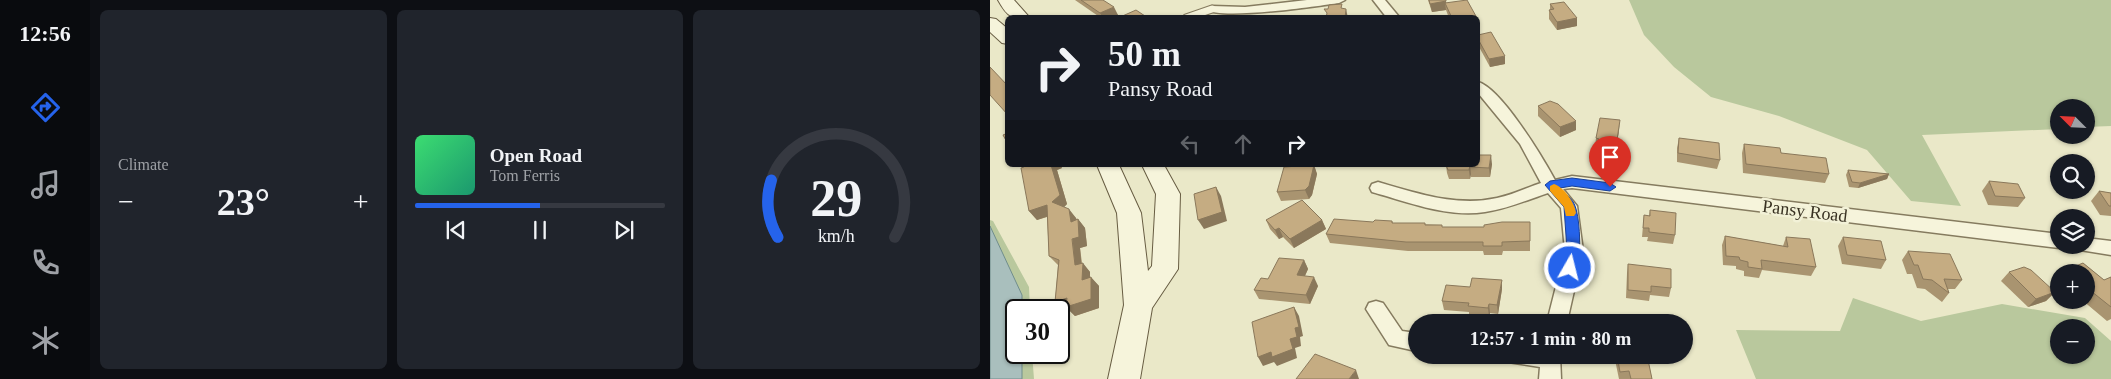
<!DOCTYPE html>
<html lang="en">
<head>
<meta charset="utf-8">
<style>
  :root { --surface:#171b24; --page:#20242c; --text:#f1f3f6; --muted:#9ea1a6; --line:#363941; --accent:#2563eb }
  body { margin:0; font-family:Georgia,serif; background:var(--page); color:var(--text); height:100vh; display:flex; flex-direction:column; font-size:19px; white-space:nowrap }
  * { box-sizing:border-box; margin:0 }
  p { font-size:16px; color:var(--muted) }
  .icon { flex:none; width:28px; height:28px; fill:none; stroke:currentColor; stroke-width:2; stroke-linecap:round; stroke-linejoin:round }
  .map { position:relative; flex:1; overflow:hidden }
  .drawer { display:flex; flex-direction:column; gap:10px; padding:10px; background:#0d0f14; width:900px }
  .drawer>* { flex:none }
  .banner { position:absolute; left:15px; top:15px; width:475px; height:152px; border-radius:8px; box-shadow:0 1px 4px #0004; background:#171b24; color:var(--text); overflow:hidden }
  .needle { width:32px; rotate:294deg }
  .controls { position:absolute; left:1060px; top:99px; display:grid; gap:10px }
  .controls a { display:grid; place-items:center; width:45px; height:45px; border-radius:50%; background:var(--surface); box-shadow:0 1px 4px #0004; font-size:25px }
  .speed { position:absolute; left:15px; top:299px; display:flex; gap:10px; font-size:25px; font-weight:700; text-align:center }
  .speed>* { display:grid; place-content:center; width:65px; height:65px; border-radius:50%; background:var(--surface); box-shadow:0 1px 4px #0004; line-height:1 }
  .speed .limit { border:2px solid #111; border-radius:8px; background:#fff; color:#111 }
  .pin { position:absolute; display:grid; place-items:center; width:42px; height:42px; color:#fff; margin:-51px -21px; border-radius:50% 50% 50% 0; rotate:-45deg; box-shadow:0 0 5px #0007 }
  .pin .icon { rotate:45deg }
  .me { position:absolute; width:55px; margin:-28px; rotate:8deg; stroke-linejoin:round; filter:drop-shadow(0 0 4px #0008) }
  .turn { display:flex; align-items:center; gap:18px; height:105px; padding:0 20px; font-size:22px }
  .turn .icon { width:65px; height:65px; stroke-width:2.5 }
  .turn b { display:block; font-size:35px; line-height:42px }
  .lanes { display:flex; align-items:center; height:48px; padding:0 20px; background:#0003; justify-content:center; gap:25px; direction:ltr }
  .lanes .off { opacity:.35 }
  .big { font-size:38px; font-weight:600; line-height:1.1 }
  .drawer .widget { flex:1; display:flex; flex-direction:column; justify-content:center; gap:8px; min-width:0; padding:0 18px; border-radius:8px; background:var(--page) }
  .drawer .dial { align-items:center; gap:0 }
  .dial svg { height:130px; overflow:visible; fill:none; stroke:var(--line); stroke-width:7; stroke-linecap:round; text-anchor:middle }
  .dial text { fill:var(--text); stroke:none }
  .song { display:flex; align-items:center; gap:15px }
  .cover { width:60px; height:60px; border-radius:8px; background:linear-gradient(135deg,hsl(140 70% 55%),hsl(160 70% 35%)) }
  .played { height:5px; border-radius:2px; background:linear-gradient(90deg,var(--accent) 50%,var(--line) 50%) }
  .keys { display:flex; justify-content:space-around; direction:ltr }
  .heat { display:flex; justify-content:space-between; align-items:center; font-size:28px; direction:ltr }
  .drawer .tiles { flex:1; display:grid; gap:10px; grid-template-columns:repeat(3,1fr) }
  .trip { position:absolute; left:418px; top:314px; width:285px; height:50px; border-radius:25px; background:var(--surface); box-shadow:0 1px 4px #0004; font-weight:600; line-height:50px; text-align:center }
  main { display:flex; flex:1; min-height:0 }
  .tab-bar { display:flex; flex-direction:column; width:90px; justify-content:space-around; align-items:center; background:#090b0e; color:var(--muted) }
  .tab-bar .icon { width:35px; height:35px }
  .tab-bar .on { color:var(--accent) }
  .tab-bar b { font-size:22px; color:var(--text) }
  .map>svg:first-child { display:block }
</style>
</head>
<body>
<main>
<nav class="tab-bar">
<b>12:56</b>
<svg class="icon on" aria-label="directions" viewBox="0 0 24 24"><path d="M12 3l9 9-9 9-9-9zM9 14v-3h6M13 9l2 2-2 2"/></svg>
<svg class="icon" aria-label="music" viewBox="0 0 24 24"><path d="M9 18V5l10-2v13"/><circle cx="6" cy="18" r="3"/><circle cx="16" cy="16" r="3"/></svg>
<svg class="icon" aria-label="phone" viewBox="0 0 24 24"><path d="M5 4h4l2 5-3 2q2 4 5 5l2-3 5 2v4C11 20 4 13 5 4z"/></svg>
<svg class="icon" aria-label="climate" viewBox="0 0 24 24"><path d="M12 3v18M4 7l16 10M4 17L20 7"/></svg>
</nav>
<section class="drawer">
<div class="tiles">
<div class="widget"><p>Climate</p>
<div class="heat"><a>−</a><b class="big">23°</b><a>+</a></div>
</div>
<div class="widget">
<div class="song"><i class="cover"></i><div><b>Open Road</b><p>Tom Ferris</p></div></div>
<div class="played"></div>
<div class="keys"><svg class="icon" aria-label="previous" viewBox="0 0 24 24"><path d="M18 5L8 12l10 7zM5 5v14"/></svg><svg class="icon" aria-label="pause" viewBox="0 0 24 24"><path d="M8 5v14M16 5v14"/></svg><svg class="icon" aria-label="next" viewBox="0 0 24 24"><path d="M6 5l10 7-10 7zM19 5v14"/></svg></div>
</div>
<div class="widget dial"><svg viewBox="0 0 100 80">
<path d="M14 69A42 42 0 1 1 86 69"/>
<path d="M14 69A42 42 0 0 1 10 34" stroke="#2563eb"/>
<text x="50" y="56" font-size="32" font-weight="700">29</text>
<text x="50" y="72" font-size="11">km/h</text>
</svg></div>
</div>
</section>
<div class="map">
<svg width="1121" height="379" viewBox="0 0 1121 379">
  <rect width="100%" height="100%" fill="#eae8c8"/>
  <g fill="#b9c89d" fill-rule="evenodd">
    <path d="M639,0H1121V126L1096,127V108H1069V129L932,135L971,206L921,201L877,150L789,116L721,97L684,67L654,35Z"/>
    <path d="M0,220L3,221L39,287L40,310H26V352L42,353L44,379H0Z"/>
    <path d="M863,298L931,321L1012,304L1095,318L1121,341V379H766L746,330L850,331ZM1069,328H1096V355H1069Z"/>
  </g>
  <path fill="#a9bfbd" stroke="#708d8c" d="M0,226L32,295V310H26V352L32,353V379H0Z"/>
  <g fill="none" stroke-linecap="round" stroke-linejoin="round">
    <g stroke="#857b5f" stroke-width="9">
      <path id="service" d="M196,18L222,9"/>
    </g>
    <g stroke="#857b5f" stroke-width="3">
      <g id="minor">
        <path d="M317,0H355L349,3C328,6 228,21 216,9L222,6L255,7Z"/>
        <path d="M383,0H395L410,18H397Z"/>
        <path d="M488,82C511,88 553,158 565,180L582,176L1069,234V245H1076L1069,248L582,188L573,189L587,206L593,251L577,322H557L575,251L571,208L558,193C537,200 517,209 495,212C458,218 418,202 382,192L380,188L382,184L388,182C426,193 467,207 507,198C522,195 536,188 551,183L530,144L488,93Z"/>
        <path d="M1096,238L1121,241V255L1090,250L1087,245H1096Z"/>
        <path d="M386,301L393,303L412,331L426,333V351L399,345L376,309L379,303Z"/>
        <path d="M515,355H570L571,379H549L550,367L518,362Z"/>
      </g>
    </g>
    <g stroke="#675c42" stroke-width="2">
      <g id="secondary">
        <path d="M8,0H24L40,18C21,18 18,18 8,0Z"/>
        <path d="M0,18L6,19L18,29V44L12,43L0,32Z"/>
        <path d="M107,165H129L151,213L158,271L162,266L166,194L152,165H174L190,194L188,269L162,308L150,379H118L134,305L127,213Z"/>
      </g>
    </g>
    <use href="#service" stroke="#f6f4db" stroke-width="7"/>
    <use href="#minor" fill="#f6f4db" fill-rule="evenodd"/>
    <use href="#secondary" fill="#f6f4db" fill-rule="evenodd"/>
  </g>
  <g fill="#a99470">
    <path d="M85,0H113L128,15L121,18H111Z"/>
    <path d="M438,0H456V3L487,18H459L456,10L442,12Z"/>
    <path d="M560,4L587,18V26L567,30L559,19V10H560Z"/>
    <path d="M488,35L515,64L500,67L488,45Z"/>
    <path d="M548,106L586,130L570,137L548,116Z"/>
    <path d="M629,130L625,156L608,154V148L605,147L606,138Z"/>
    <path d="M689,138L730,160L727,169L687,162V148Z"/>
    <path d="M754,144L791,153L839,174L835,183L753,173L752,153Z"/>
    <path d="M502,164L500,177H481V174L480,179H459L457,173L456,165Z"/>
    <path d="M314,165H324L327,174L322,195L319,199L291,201L287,192Z"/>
    <path d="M34,167L72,168L67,170L77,204L74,207L86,218L87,220L88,219L95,228L97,246L90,248L92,263L100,272V277L109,286V308L85,316L78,309L74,311L65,302L68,265L59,256L57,217L47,220L39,211Z"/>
    <path d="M858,170L899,174L897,179L868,188L859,187L856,175Z"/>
    <path d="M999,181L1035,198L1028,207L998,205L992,191Z"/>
    <path d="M1109,191L1121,193V216L1110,215L1101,201Z"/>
    <path d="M660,210L685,235L683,244L657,241L658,237H652L654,215L659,216Z"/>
    <path d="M276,220H332L336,229L304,248L293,237L289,239L280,229Z"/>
    <path d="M402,221L403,223L452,225V227H494L540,222V251H513L512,255H494L493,251H418L340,243L336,234L383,222Z"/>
    <path d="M735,236L793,246L796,237L826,267L821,276L772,270L769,278L754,276V271L746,269V266L733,265L732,245Z"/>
    <path d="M853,237L896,260L891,269L852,264L848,246Z"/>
    <path d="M918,251L972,280L965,289H958L959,293L952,302L935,289L927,288L922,274H917L912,260Z"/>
    <path d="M314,260L318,269L315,276L328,286L320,304L269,299L264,290L278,279Z"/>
    <path d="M1093,263L1114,280L1121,277V319L1117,321L1092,300H1096V272H1073L1076,270Z"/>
    <path d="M638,264L681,288L679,297L660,295L659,301L636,298L637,273Z"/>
    <path d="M1019,272L1065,292L1056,301L1038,307L1011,281Z"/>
    <path d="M512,289L508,314L500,313L499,316L479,315V312L454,310L452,301Z"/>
    <path d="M624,355H657L662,379H629Z"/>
  </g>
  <g fill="#8a785b">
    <path d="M456,1L457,8L455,3L456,10L442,12L440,4Z"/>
    <path d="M124,7L128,15L121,18H113L110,13Z"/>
    <path d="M356,9L358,18H355Z"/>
    <path d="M587,18V26L567,30V22Z"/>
    <path d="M515,56V64L500,67L499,59Z"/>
    <path d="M630,120L629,130L625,156L626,146Z"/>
    <path d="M586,121V130L570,137V127Z"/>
    <path d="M501,155L502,164L500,177L499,168Z"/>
    <path d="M61,165H71L72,168L67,170L77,204L70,211L62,202Z"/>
    <path d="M324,165L327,174L322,195L319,199L315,190Z"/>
    <path d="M480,165L481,174L480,179L479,170Z"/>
    <path d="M899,174L897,179L868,188L870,183Z"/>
    <path d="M226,187L231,196L237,221L214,229L208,220Z"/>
    <path d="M57,205L65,214L47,220L39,211Z"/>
    <path d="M79,209L86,218L89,229L88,219L95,228L97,246L90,248L92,271L93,263L100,272V289L92,280L85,265L81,222Z"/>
    <path d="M332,220L336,229L304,248L300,239Z"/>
    <path d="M289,228L293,237L289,239L285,230Z"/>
    <path d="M314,260L318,269L311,284L307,275Z"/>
    <path d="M101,277L109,286V308L85,316L78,309L74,311L65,302L77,298Z"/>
    <path d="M324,277L328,286L320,304L316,295Z"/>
    <path d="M512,280V289L508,314L507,305Z"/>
    <path d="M1065,292L1056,301L1038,307L1046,299Z"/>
    <path d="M499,304L500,313L499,316L498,308Z"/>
    <path d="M304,307L309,316L313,336L310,337L311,346L305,348L307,358L287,366L284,362L273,366L268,357L300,339Z"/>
    <path d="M366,370L369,379H359Z"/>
  </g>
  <g fill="#c5ac82" stroke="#8a785b">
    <path d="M91,0H113L124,7L110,13Z"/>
    <path d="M439,0H456V1L440,4Z"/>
    <path d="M477,0L487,18H462L455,3Z"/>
    <path d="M574,2L587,18L567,22L559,10L564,9L560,4Z"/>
    <path d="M352,4L351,8L356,9L355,18H336L337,13L334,9H338L339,5Z"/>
    <path d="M146,10L158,18H128Z"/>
    <path d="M501,32L515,56L499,59L488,39V35Z"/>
    <path d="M0,67L18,86V115L0,95Z"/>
    <path d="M560,101L568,104L586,121L570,127L548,106Z"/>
    <path d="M610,118L630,120L626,146L608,144L609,139L606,138Z"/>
    <path d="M18,133V144L13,135Z"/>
    <path d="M689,138L729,143L730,160L688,153Z"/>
    <path d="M754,144L790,148L791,153L836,158L839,174L756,164Z"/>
    <path d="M488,155H501L499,168L480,167V165H488Z"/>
    <path d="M33,165H61L70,195L62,202L79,209L81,222L88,219L89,237L82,239L85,265L93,263L92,280L101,277V299L76,307L77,298L65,302L69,260L59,256L57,205L39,211L31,168L34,167Z"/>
    <path d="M324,165L319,186L315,190L287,192L294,167Z"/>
    <path d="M456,165H480L479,170H458Z"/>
    <path d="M858,170L899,174L870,183L862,182Z"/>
    <path d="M999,181L1028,184L1035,198L1005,196Z"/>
    <path d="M226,187L232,212L208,220L204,194Z"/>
    <path d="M1109,191L1121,193V206H1119Z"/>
    <path d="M312,200L332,220L300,239L289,228L285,230L276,220Z"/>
    <path d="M660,210L686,213L685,235L659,232V228H653L654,215L660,216Z"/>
    <path d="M344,219L383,222L385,220L402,221V223H435V225H452V227H494V225L512,222H540V241L512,242V246H493V242H416L336,234Z"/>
    <path d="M735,236L798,247L796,237L820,239L826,267L771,260L772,269L758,267V262L750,260L749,257L736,256Z"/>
    <path d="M853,237L891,241L896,260L857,255Z"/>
    <path d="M918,251L960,254L972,280L954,279L959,293L942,280L933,279L928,265H924Z"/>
    <path d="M289,258L314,260L307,275L324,277L316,295L264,290L271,278L278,279Z"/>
    <path d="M1093,263L1114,280L1121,277V307L1096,287V272H1079L1076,270Z"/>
    <path d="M638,264L681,269V288L661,286V292L638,290Z"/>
    <path d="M1034,267L1041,270L1065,292L1046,299L1019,272Z"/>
    <path d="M482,278L512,280L507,305L499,304L498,308L478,306L479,303L452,301L456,285L480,287Z"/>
    <path d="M304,307L309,327L305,328L307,337L300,339L303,349L282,357L281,352L268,357L262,322Z"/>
    <path d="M325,354L366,370L359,379H306Z"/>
    <path d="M627,355H657L662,379H641L639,371L630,372Z"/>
  </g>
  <path fill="#2563eb" stroke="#184099" d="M582,178L620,183L626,187L620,191L582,186L570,188C574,193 583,199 585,206C590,218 594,269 580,274L573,268L577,250L574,207L555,185L560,181Z"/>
  <path fill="#f59e0b" d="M564,184C574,187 585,203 586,213L584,216H576L574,207L560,191V186Z"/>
  <g text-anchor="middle" stroke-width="5" stroke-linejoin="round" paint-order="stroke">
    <g font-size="18" fill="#373021" stroke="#f2f1d7">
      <text transform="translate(815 211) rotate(7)" y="6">Pansy Road</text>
    </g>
  </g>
</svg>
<div class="controls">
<a><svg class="needle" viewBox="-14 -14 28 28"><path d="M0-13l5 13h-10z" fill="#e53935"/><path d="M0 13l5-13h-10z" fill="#9ea1a6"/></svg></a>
<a><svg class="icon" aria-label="search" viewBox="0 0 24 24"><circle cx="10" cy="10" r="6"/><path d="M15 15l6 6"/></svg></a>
<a><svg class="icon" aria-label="layers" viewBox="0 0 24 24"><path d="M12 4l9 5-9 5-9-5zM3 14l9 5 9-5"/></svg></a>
<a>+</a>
<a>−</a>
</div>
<div class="speed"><div class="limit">30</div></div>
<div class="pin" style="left:620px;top:187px;background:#d93025"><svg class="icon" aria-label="arrive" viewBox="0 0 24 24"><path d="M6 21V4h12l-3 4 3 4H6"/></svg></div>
<svg class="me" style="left:580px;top:268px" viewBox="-20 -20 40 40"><circle r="17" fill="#2563eb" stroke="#fff" stroke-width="3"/><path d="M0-11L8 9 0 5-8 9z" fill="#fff"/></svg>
<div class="trip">12:57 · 1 min · 80 m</div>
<div class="banner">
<div class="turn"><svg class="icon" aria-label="right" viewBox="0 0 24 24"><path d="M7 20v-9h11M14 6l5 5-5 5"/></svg><div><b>50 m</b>Pansy Road</div></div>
<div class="lanes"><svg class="icon off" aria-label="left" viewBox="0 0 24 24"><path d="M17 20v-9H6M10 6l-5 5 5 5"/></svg><svg class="icon off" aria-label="ahead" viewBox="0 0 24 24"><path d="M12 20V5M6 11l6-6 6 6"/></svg><svg class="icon" aria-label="right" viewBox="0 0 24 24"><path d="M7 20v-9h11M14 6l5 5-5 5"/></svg></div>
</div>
</div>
</main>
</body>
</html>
